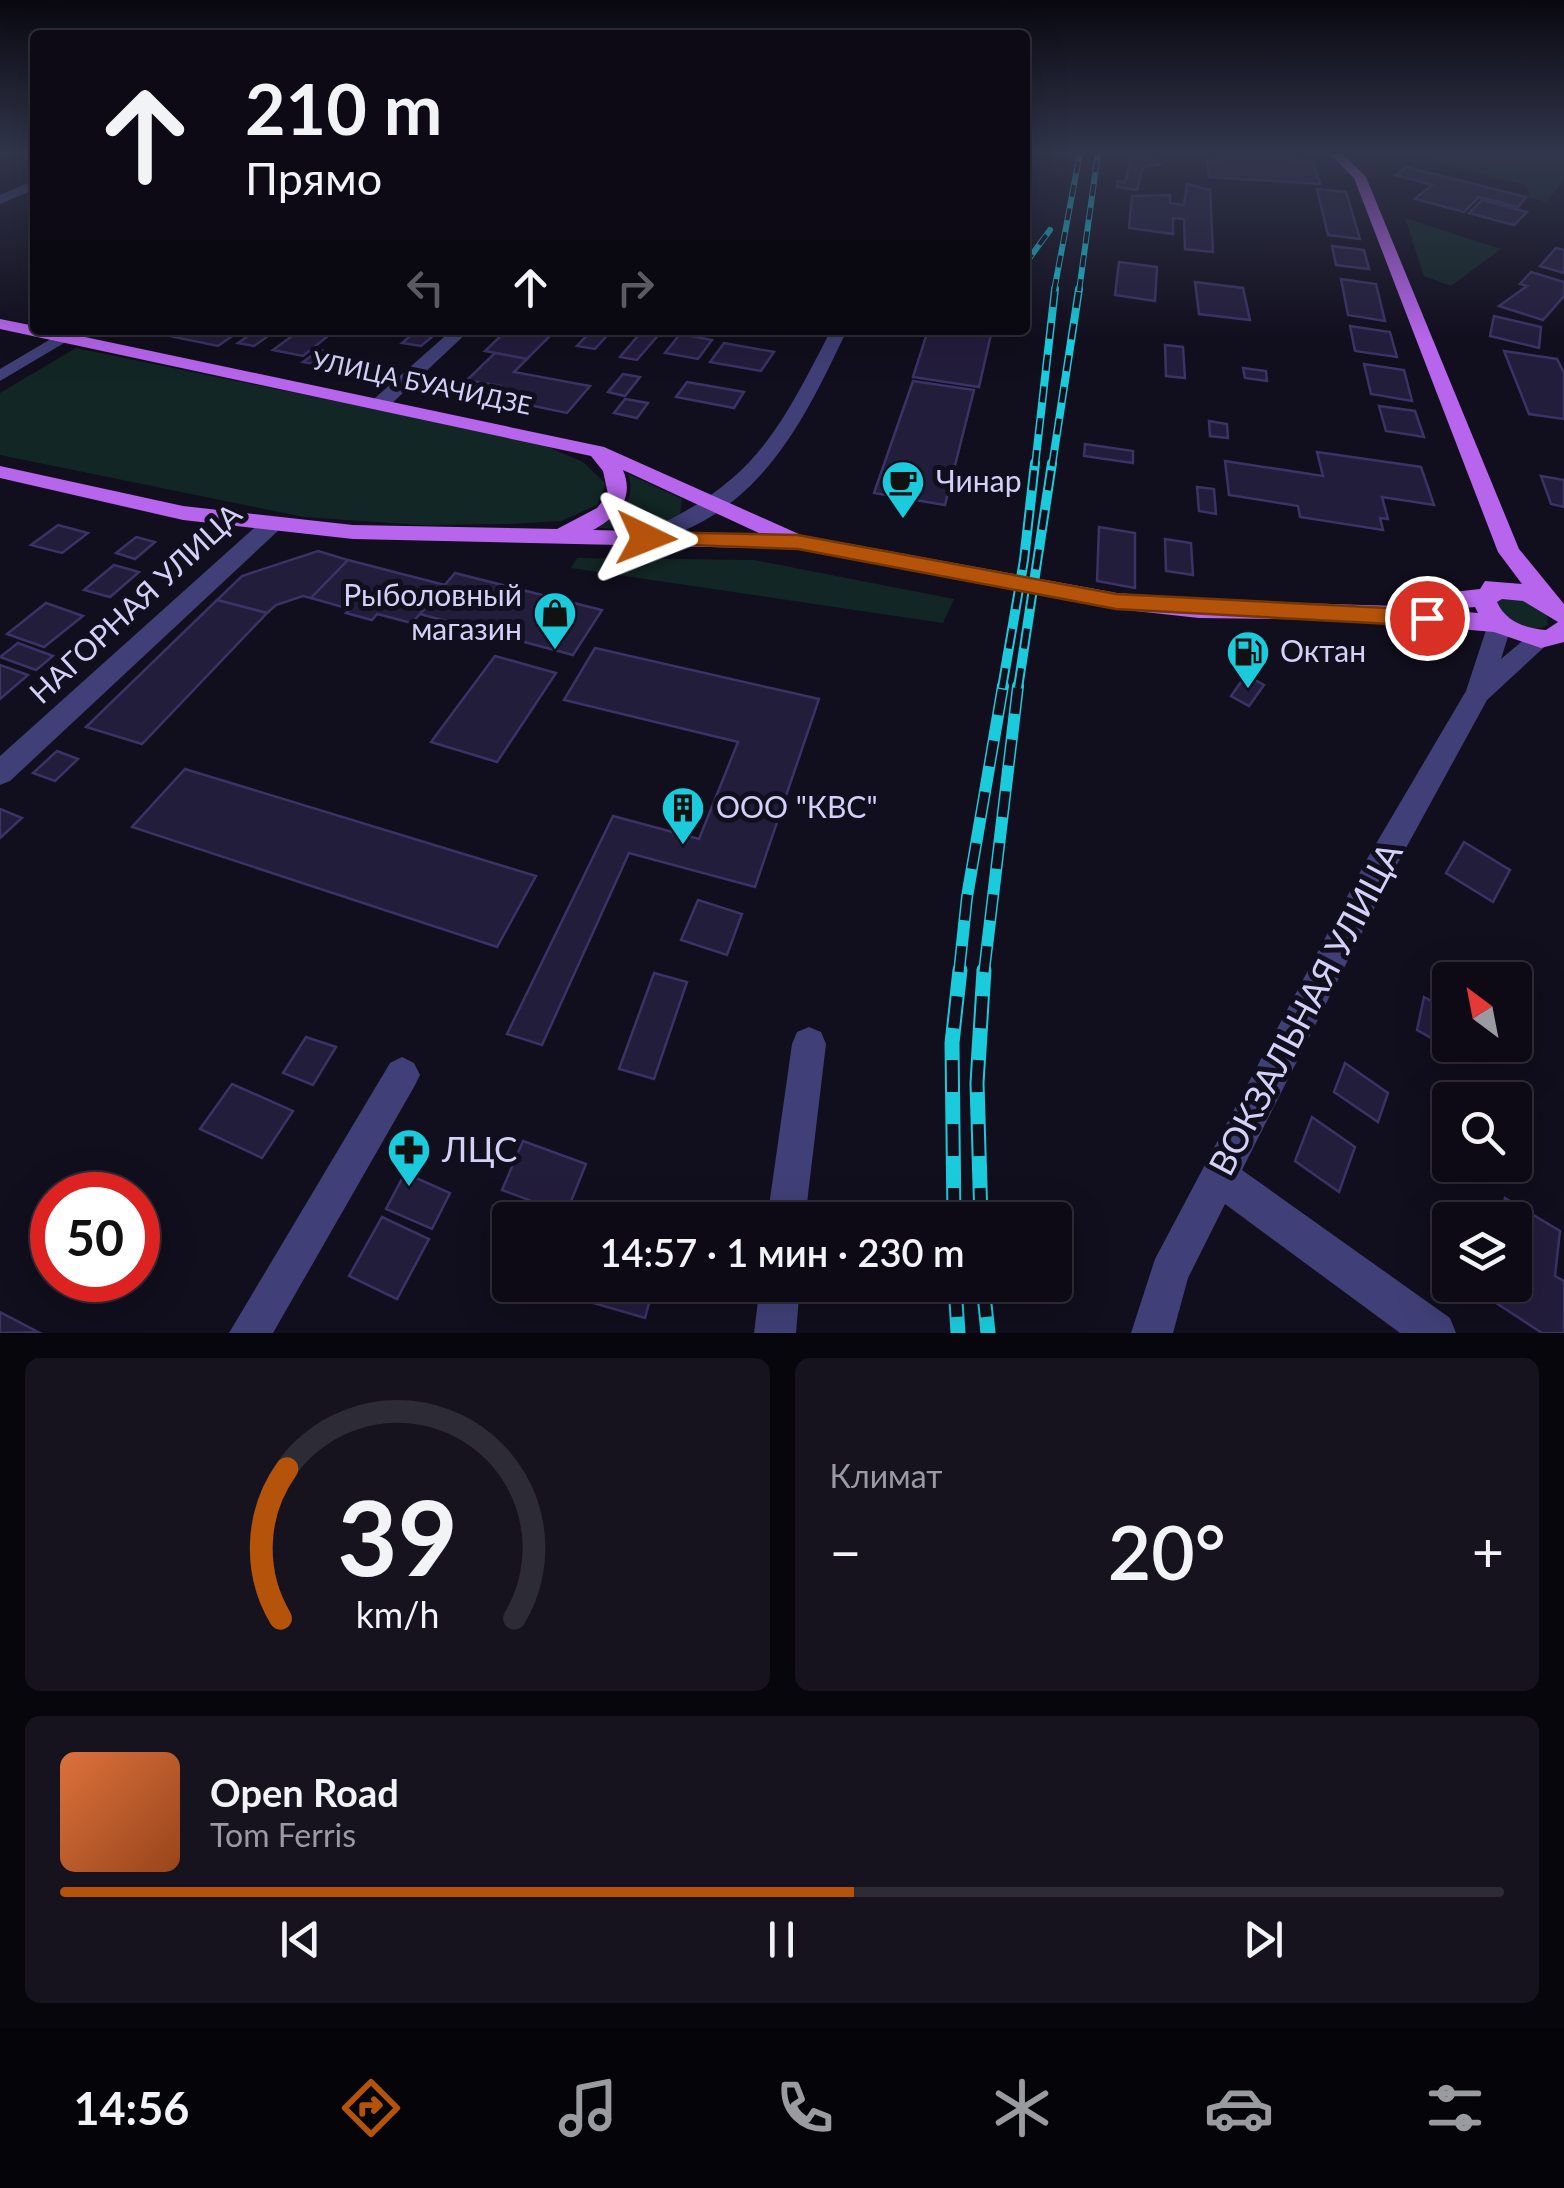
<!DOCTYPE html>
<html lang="ru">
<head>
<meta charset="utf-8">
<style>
  :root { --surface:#0d0a16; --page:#16131f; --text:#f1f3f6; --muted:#9a9aa1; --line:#2d2b35; --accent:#b45309 }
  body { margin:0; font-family:Lato,sans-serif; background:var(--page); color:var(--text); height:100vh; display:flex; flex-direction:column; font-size:38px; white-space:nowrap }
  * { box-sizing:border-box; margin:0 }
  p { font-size:32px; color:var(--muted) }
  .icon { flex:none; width:55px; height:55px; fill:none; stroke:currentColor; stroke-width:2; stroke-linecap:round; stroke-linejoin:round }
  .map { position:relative; height:1333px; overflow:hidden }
  .details { display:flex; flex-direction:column; gap:25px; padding:25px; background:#07060c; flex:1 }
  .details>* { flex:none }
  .hud { position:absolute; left:30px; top:30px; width:1000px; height:305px; border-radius:10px; box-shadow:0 10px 40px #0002,0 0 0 2px var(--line); background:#0d0a16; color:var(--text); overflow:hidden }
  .needle { width:65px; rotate:328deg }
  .controls { position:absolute; left:1432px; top:962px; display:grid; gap:20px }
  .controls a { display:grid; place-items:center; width:100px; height:100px; border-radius:10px; background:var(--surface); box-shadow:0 10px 40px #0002,0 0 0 2px var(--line); font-size:50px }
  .speed { position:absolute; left:30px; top:1172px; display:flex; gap:20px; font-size:50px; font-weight:700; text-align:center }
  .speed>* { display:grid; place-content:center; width:130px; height:130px; border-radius:50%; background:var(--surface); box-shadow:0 10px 40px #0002,0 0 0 2px var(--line); line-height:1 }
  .speed .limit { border:15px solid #d22; background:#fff; color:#111 }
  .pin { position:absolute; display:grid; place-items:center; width:85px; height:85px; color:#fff; margin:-42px; border:5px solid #fff; border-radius:50%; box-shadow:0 2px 10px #0007 }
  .me { position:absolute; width:110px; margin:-55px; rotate:92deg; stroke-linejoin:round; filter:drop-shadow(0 0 8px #0008) }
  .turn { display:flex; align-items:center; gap:35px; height:210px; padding:0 50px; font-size:45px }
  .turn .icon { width:130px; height:130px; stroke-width:2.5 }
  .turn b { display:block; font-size:70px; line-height:85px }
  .lanes { display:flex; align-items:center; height:95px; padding:0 50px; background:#0003; justify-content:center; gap:50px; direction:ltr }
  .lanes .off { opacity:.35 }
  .big { font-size:75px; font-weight:600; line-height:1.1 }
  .details .card { flex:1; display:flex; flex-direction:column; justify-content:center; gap:15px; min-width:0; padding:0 35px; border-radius:15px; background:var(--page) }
  .details .dial { align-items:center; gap:0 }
  .dial svg { height:260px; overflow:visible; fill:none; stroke:var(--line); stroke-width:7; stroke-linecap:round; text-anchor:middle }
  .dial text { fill:var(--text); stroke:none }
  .song { display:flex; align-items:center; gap:30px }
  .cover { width:120px; height:120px; border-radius:15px; background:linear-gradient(135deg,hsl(20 70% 55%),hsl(20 70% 35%)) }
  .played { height:10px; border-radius:5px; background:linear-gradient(90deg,var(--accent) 55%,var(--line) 55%) }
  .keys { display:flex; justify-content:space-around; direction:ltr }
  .heat { display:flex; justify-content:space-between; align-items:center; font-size:55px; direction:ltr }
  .details .tiles { flex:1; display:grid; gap:25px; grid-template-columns:1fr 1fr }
  .card:last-child { grid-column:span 2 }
  .trip { position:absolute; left:492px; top:1202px; width:580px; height:100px; border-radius:10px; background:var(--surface); box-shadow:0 10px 40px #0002,0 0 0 2px var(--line); font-weight:600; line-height:100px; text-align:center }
  .dock { display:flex; height:160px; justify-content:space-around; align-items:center; background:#050409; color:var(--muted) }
  .dock .icon { width:70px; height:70px }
  .dock .selected { color:var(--accent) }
  .dock b { font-size:45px; color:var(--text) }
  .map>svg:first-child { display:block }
</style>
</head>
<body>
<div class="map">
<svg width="1564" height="1333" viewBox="0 0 1564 1333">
  <rect width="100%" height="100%" fill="#110e1d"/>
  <g fill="#122725">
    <path d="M1423,153H1564V179L1547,202L1526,197L1530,193L1525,185L1441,164Z"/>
    <path d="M1405,218L1501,249L1451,286L1424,276Z"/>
    <path d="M76,348L539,443L583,462L606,484L597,505L561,521L510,524L420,525L304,517L0,455V393Z"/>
    <path d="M628,474L682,499L680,516L661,530L598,528C618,513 638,501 628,474Z"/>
    <path d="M577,558L754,560L954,599L943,623L571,568Z"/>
    <path d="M1503,597H1518L1547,615L1548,625C1527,636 1508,621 1496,604Z"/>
  </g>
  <g fill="#231d3c" stroke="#3b3265" stroke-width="2.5">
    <path d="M1218,153L1313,162L1320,184L1209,177L1207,160L1220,162Z"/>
    <path d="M1146,155L1160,164L1143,167L1137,190L1117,187L1118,181L1125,182L1131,157Z"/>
    <path d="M1406,167L1526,197L1518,207L1479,197L1464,212L1415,199L1432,185L1396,175Z"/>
    <path d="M1187,184L1210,190L1213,252L1185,249L1184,219L1173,218V234L1129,228L1132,196L1170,195V203L1184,205Z"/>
    <path d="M1317,189L1346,192L1360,239L1328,235Z"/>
    <path d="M1482,200L1527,212L1514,225L1469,213Z"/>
    <path d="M1332,246L1364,250L1369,269L1336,265Z"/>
    <path d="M1556,248L1564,250V273L1540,266Z"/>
    <path d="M1119,262L1157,267L1155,301L1115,295Z"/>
    <path d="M1531,272L1564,282V296L1543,320L1499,306L1527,286L1520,284Z"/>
    <path d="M1341,279L1376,284L1385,321L1348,315Z"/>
    <path d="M1195,282L1243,288L1250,320L1199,314Z"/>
    <path d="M1494,316L1541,327L1539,348L1490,336Z"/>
    <path d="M1350,326L1390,332L1397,357L1355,351Z"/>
    <path d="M153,330H241L218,346L150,332Z"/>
    <path d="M300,330L333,332L303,356L273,350Z"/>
    <path d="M507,330H556L527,359L485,351Z"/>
    <path d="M592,330H612L595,349L577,346Z"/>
    <path d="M643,330H673L661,332L637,360L620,357Z"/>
    <path d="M928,330H992L979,387L913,377Z"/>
    <path d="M255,331L271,334L254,346L238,343Z"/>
    <path d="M415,332L434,335L421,346L402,343Z"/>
    <path d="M680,334L712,340L698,359L665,353Z"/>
    <path d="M724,343L774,352L761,371L710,362Z"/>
    <path d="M1165,345L1183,347L1185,378L1166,376Z"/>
    <path d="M319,350L340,354L325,366L303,362Z"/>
    <path d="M1504,351L1557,359L1564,373V419L1529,414Z"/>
    <path d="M495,353L527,359L514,372L590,386L567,413L490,397L501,386L467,380Z"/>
    <path d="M1364,364L1404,370L1412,401L1371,394Z"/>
    <path d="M1243,368L1266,371L1267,381L1245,378Z"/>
    <path d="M623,374L640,377L625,396L608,392Z"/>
    <path d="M913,381L974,390L945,505L874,493Z"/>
    <path d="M687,382L744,392L734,408L676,397Z"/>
    <path d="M625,399L648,403L637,418L614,413Z"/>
    <path d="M1379,406L1415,411L1424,437L1386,431Z"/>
    <path d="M1209,421L1227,424L1228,438L1210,436Z"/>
    <path d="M1085,444L1133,451V463L1084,456Z"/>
    <path d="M1317,452L1421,467L1434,505L1382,497L1388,519L1380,518L1383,530L1300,517L1298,506L1229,495L1225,461L1323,476Z"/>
    <path d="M1541,476L1564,480V507L1551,504Z"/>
    <path d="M1197,487L1214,489L1216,514L1199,511Z"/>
    <path d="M58,525L88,533L62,553L31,545Z"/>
    <path d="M1099,527L1135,533V588L1097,581Z"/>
    <path d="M136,537L155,542L135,559L116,553Z"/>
    <path d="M1165,539L1191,543L1193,575L1166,571Z"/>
    <path d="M318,551L348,560L311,598L303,596L276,605L267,613L217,600L242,576Z"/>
    <path d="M348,560L445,585L412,623L377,614L372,620L346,613L350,609L311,598Z"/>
    <path d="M114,565L139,572L110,597L84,590Z"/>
    <path d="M455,573L602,610L573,655L420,614Z"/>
    <path d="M217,600L267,613L142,744L86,727Z"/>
    <path d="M46,603L83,616L44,647L7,634Z"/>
    <path d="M18,643L53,656L36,670L0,657Z"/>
    <path d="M595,648L819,699L755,887L629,853L542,1045L507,1034L613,816L699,839L738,742L564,700Z"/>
    <path d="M495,656L556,673L497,762L431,742Z"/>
    <path d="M0,665L28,675L0,699Z"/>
    <path d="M1246,675L1264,685L1249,706L1231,696Z"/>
    <path d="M57,751L78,759L55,781L33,773Z"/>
    <path d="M185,769L536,876L497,947L132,827Z"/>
    <path d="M0,809L22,818L0,838Z"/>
    <path d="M1464,842L1510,870L1493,902L1446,873Z"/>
    <path d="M698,900L742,914L727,955L681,940Z"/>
    <path d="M654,973L687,982L654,1079L619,1069Z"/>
    <path d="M1424,997L1450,1011V1045H1476L1473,1061L1417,1030Z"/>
    <path d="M306,1037L336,1047L313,1085L283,1073Z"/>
    <path d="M1345,1063L1388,1093L1378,1122L1334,1092Z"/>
    <path d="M232,1084L293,1111L262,1158L200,1129Z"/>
    <path d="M1312,1117L1355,1147L1339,1192L1295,1161Z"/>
    <path d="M1515,1118L1530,1125L1531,1170L1515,1162Z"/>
    <path d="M523,1141L586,1164L566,1214L502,1190Z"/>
    <path d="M405,1173L450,1193L432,1229L386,1209Z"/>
    <path d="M1505,1198L1560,1231L1555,1276L1564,1281V1333H1542L1490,1299L1493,1285H1515V1220H1502Z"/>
    <path d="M382,1217L429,1239L397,1299L349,1276Z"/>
    <path d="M562,1285H654L645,1318L559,1293Z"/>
    <path d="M0,1312L38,1332L0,1333Z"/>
  </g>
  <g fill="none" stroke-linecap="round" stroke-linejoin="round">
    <g fill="#403f77" fill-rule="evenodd">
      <path d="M35,180V189L0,204V195Z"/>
      <path d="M66,330H86L0,381V369Z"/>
      <path d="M452,330H470L389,406H375V398Z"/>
      <path d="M831,330H847C808,412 770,494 681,532C668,538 653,548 638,544L635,539L638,534C752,486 777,435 831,330Z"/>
      <path d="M272,517L283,524L280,529L10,781L0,785V756L264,519Z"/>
      <path d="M1500,615L1512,624L1501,659L1532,633H1550L1553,639L1487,700L1389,879L1242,1170L1450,1318L1456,1333H1400L1225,1204L1188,1278L1173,1333H1131L1155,1259L1367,859L1466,691L1488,624Z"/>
      <path d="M809,1027L821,1032L826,1044L805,1220H767L792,1044L797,1032Z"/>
      <path d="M402,1057L414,1063L420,1075L414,1087L273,1333H229L390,1063Z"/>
      <path d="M760,1285H800L796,1333H754Z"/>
    </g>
    <path fill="#b765ec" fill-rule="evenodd" d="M1329,153H1342L1366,177L1519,549L1564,604V642L1541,648L1494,632L1354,620L1199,618L1117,609L797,549L353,539L183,520L0,478V466L183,506L353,525L557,529L597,508L608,494L603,471L591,456L0,329V319L35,326V330H52L604,447L801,535L1117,593L1199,600L1398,606L1401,599L1409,597L1480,589L1485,581L1522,584L1498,552L1354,178ZM623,470L761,534L593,530C617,517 635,499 623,470ZM1502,599L1523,601L1558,622L1546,630C1525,628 1506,622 1497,602ZM1475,607L1478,613L1441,610Z"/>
    <g stroke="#1bcbdb" stroke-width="6">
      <g id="rail-far4">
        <path d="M1025,264L1050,230"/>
        <path d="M1054,291L1080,153"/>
        <path d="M1079,291L1098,153"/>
      </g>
    </g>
    <g stroke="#1bcbdb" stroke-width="8">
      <g id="rail-far3">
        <path d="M1035,466L1055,289"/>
        <path d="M1052,466L1079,289"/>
      </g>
    </g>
    <g stroke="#1bcbdb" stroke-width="10">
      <g id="rail-far2">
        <path d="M1002,688L1024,560L1035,463"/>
        <path d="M1018,688L1052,463"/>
      </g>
    </g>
    <g stroke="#1bcbdb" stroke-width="12">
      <g id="rail-far1">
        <path d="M959,972L967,897L1003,686"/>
        <path d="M984,972L1018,686"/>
      </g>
    </g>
    <g stroke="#1bcbdb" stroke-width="15">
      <g id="rail">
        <path d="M954,1220L952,1043L960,970"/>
        <path d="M981,1220L977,1083L984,970"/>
        <path d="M955,1285L958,1333"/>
        <path d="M983,1285L988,1333"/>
      </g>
    </g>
    <use href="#rail-far4" stroke="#110e1d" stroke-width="4" stroke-dasharray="12" stroke-linecap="butt"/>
    <use href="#rail-far3" stroke="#110e1d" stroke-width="5" stroke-dasharray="16" stroke-linecap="butt"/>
    <use href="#rail-far2" stroke="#110e1d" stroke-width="6" stroke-dasharray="20" stroke-linecap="butt"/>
    <use href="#rail-far1" stroke="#110e1d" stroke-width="9" stroke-dasharray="26" stroke-linecap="butt"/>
    <use href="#rail" stroke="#110e1d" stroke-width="11" stroke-dasharray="32" stroke-linecap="butt"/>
  </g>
  <linearGradient id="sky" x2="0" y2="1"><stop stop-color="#090810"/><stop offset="0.45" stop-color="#32364c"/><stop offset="1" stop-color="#32364c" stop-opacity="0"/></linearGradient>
  <rect width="1564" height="340" fill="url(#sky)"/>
  <path fill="#b45309" stroke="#753606" stroke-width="2.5" d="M646,532L798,535L1116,594L1427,610L1438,618L1427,626L1116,609L798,549L638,543V534Z"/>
  <defs>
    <g id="cafe-pin" transform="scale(2.25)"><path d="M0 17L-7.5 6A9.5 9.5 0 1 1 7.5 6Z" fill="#1bcbdb" stroke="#110e1d"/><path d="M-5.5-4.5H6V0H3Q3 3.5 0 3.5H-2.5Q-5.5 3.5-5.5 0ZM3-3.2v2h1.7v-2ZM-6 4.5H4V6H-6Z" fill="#111"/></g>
    <g id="shop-pin" transform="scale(2.25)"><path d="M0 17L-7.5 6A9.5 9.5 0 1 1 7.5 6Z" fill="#1bcbdb" stroke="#110e1d"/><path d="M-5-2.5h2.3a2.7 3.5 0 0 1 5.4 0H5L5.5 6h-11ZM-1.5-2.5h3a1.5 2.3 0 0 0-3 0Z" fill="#111"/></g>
    <g id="fuel-pin" transform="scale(2.25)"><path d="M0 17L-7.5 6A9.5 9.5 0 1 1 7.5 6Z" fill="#1bcbdb" stroke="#110e1d"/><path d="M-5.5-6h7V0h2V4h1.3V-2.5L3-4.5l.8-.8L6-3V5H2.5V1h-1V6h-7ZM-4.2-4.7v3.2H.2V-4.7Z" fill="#111"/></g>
    <g id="building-pin" transform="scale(2.25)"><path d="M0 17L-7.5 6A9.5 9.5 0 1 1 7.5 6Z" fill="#1bcbdb" stroke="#110e1d"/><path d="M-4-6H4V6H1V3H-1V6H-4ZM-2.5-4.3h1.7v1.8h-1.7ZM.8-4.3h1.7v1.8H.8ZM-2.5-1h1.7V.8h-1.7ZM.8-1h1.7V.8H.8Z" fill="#111"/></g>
    <g id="pharmacy-pin" transform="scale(2.25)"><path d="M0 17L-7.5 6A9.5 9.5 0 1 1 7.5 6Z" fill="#1bcbdb" stroke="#110e1d"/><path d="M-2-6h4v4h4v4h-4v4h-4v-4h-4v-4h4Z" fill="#111"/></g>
  </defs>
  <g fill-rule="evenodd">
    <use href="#cafe-pin" x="903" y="482"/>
    <use href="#shop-pin" x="555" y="613"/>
    <use href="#fuel-pin" x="1248" y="652"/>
    <use href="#building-pin" x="683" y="808"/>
    <use href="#pharmacy-pin" x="409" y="1150"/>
  </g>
  <g text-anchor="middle" stroke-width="10" stroke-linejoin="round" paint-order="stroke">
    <g font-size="25" fill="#d4d1f9" stroke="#110e1d">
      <text transform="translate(422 383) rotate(12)" y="9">УЛИЦА БУАЧИДЗЕ</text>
    </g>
    <g font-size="30" fill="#d4d1f9" stroke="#110e1d" text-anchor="start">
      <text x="936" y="492">Чинар</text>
      <text x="522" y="606" text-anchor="end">Рыболовный<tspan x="522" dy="34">магазин</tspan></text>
      <text x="1280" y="662">Октан</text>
      <text x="716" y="818">ООО "КВС"</text>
    </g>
    <g font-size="30" fill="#d4d1f9" stroke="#110e1d">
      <text transform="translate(136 604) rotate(-43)" y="10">НАГОРНАЯ УЛИЦА</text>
    </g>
    <g font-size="35" fill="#d4d1f9" stroke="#110e1d">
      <text transform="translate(1306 1009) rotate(-62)" y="12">ВОКЗАЛЬНАЯ УЛИЦА</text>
    </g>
    <g font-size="35" fill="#d4d1f9" stroke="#110e1d" text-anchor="start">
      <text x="442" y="1162">ЛЦС</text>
    </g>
  </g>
</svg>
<div class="controls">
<a><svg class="needle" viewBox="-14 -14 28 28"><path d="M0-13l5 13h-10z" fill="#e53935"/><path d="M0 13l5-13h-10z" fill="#9a9aa1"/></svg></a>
<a><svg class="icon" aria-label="search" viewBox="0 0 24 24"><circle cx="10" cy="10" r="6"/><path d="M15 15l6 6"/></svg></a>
<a><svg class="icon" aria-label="layers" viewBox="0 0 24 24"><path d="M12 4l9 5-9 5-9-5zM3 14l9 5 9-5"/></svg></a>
</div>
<div class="speed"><div class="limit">50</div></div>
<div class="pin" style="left:1427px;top:618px;background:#d93025"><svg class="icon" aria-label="arrive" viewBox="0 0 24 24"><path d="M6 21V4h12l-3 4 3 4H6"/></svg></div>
<svg class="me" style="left:646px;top:538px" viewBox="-20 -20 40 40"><path d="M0-17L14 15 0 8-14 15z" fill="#b45309" stroke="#fff" stroke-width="4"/></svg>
<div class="trip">14:57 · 1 мин · 230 m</div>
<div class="hud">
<div class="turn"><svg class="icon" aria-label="ahead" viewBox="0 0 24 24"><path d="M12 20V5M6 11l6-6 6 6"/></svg><div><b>210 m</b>Прямо</div></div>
<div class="lanes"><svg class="icon off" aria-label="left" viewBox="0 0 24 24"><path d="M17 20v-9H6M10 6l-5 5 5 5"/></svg><svg class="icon" aria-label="ahead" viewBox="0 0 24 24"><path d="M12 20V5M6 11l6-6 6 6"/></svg><svg class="icon off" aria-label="right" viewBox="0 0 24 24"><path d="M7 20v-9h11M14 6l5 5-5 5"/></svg></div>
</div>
</div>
<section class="details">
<div class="tiles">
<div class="card dial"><svg viewBox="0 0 100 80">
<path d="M14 69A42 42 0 1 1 86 69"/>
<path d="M14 69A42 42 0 0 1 16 23" stroke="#b45309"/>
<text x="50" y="56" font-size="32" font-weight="700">39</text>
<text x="50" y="72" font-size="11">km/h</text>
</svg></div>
<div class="card"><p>Климат</p>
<div class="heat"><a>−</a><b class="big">20°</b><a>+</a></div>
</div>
<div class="card">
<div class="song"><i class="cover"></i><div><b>Open Road</b><p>Tom Ferris</p></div></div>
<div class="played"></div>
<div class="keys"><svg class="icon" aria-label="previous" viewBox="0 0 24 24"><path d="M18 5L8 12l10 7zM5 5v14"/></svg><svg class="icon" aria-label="pause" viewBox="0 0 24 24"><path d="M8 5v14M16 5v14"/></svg><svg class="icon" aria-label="next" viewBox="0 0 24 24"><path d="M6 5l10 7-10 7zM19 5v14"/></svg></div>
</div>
</div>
</section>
<nav class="dock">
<b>14:56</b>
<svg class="icon selected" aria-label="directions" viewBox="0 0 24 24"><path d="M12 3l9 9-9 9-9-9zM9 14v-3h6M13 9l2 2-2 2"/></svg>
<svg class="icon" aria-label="music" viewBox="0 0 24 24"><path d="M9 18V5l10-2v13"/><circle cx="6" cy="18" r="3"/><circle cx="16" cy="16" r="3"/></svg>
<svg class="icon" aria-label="phone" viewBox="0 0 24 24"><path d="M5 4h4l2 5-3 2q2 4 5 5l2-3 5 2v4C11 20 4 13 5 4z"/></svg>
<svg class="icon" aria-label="climate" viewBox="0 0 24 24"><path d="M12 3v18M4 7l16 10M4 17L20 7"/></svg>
<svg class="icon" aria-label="car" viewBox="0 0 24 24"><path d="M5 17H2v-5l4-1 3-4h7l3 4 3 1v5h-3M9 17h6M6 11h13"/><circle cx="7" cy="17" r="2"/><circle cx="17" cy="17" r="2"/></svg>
<svg class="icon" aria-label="filters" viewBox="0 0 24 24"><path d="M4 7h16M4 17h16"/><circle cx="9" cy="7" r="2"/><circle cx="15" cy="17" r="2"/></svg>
</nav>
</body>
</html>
